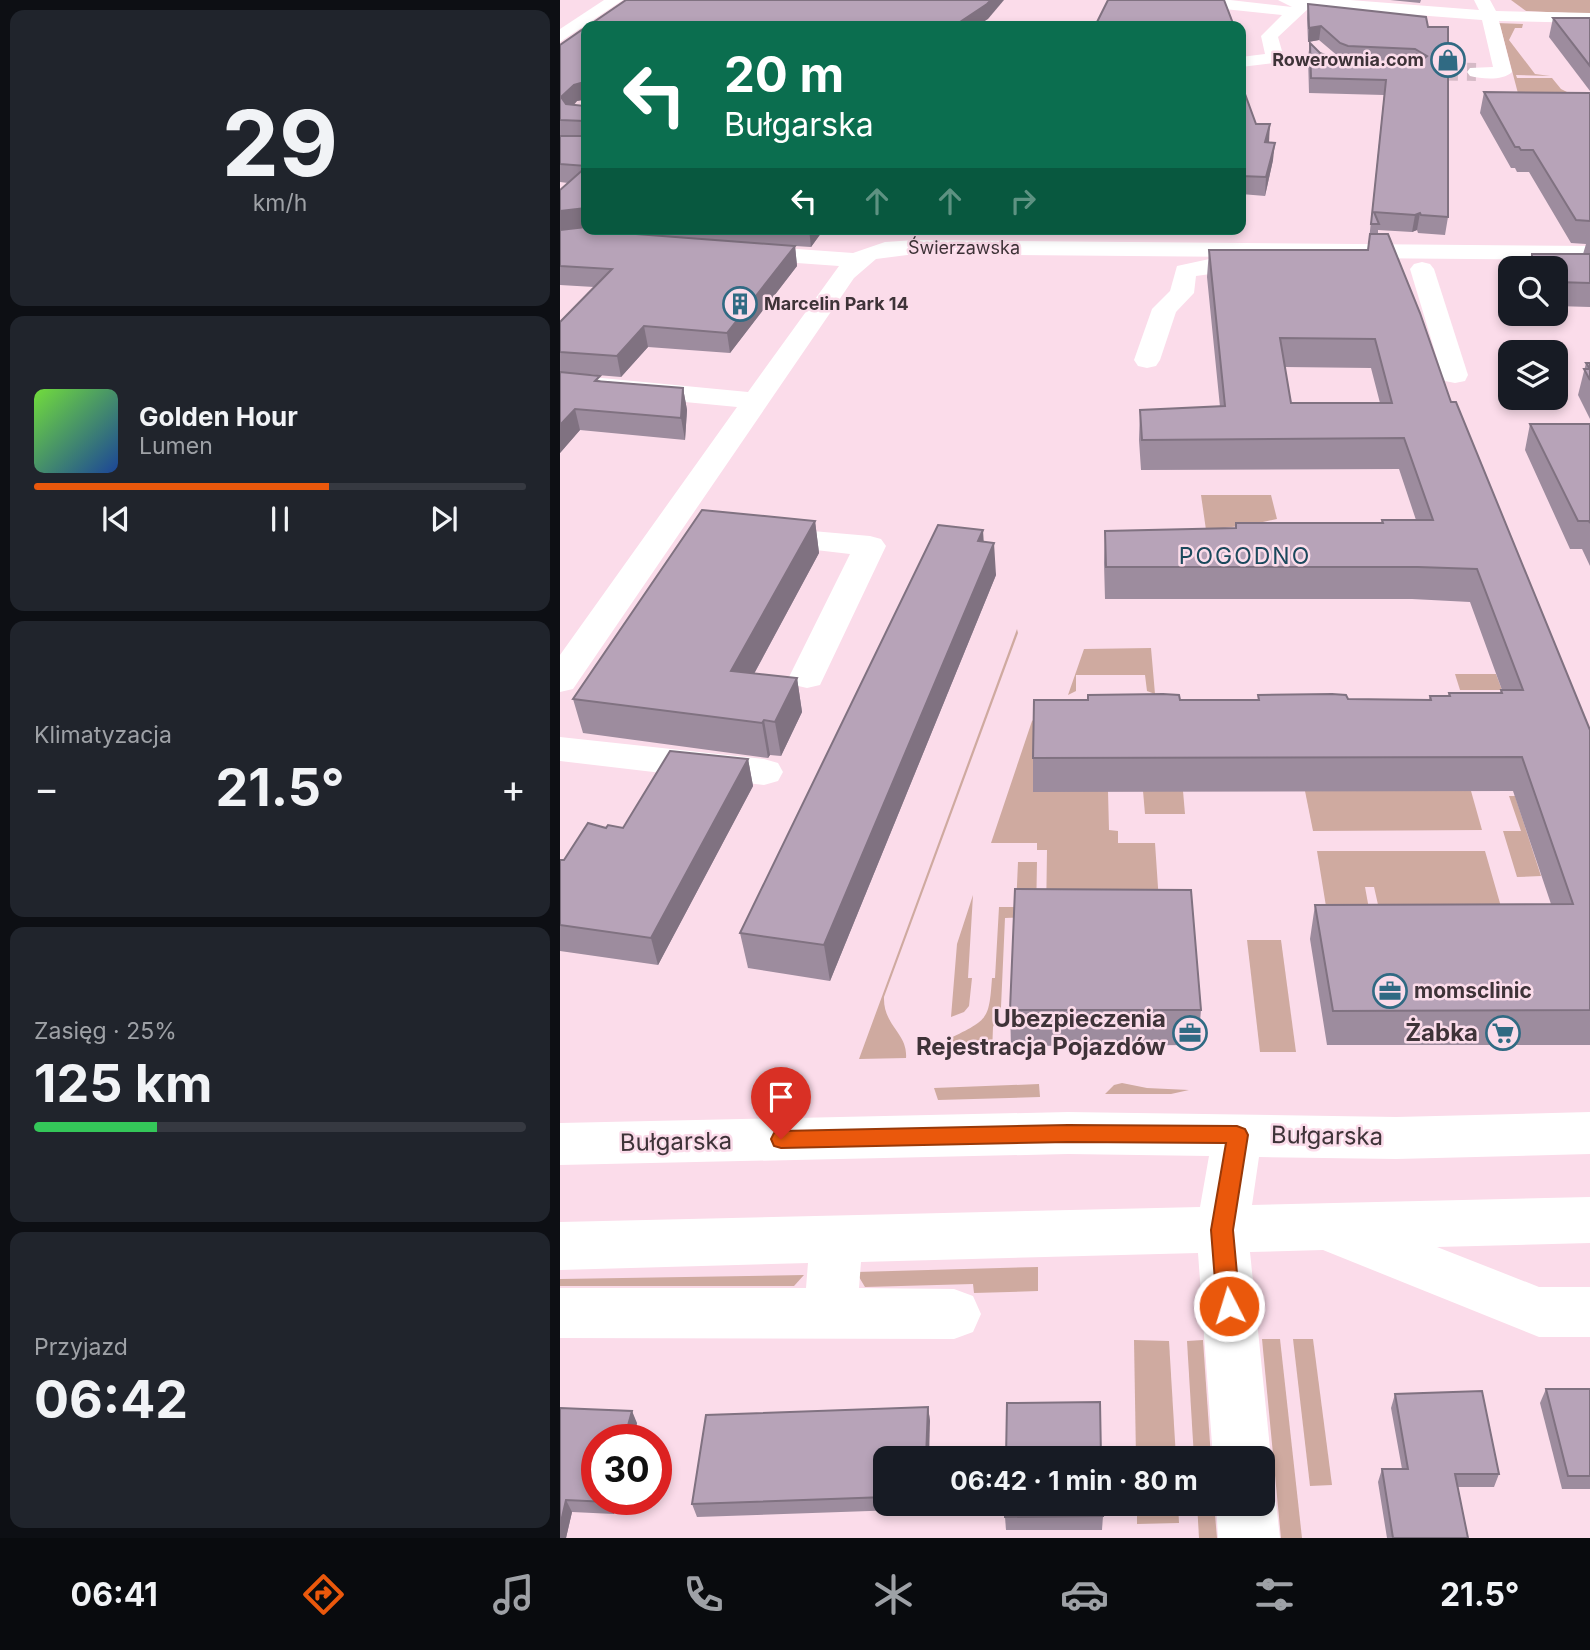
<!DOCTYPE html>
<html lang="pl">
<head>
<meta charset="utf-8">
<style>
  :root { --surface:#171b24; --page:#20242c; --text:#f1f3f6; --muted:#9ea1a6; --line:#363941; --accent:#ea580c }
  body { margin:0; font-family:Inter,sans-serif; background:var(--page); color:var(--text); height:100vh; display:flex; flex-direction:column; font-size:26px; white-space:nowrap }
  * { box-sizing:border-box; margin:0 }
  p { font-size:23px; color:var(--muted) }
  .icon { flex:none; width:38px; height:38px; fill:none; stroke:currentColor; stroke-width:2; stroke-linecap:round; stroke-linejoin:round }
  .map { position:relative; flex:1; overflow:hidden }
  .details { display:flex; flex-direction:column; gap:10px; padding:10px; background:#0d0f14; width:560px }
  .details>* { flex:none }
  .guide { position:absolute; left:21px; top:21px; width:665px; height:214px; border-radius:14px; box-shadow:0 4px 10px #0003; background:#0b6e4f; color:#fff; overflow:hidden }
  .tools { position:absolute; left:938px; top:256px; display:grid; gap:14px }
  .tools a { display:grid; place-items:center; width:70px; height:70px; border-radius:14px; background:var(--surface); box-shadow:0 4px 10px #0003; font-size:35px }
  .speed { position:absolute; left:21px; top:1424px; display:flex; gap:14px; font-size:35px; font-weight:700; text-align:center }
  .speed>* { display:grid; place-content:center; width:91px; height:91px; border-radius:50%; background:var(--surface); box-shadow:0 4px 10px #0003; line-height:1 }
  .speed .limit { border:10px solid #d22; background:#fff; color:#111 }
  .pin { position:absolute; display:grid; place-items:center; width:60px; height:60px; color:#fff; margin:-72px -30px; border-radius:50% 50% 50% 0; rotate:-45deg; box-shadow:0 0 7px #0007 }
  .pin .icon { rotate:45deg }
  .me { position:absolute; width:77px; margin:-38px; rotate:355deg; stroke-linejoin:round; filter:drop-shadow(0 0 5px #0008) }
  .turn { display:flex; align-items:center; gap:24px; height:147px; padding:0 28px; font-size:32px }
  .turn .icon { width:91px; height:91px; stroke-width:2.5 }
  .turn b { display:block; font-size:49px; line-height:60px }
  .lanes { display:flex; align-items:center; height:66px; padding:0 28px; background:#0003; justify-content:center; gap:35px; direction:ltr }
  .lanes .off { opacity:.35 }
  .big { font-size:52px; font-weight:700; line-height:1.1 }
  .details .tile { flex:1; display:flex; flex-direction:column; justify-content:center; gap:10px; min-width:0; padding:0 24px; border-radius:14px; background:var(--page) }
  .details .dial { align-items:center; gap:0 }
  .dial b { font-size:91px; line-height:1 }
  .song { display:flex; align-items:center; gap:21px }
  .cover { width:84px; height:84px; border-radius:10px; background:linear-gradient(135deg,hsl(100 70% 55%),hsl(220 70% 35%)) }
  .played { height:7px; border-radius:4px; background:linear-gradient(90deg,var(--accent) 60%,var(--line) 60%) }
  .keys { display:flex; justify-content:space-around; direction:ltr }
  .heat { display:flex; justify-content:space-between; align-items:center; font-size:38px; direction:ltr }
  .charge { height:10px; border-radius:5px; background:linear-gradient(90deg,#34c759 25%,var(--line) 0) }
  .trip { position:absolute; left:313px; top:1446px; width:402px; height:70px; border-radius:14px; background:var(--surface); box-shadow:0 4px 10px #0003; font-weight:700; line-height:70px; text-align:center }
  .tabs { display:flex; height:112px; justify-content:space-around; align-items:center; background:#090b0e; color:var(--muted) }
  .tabs .icon { width:49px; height:49px }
  .tabs .active { color:var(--accent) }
  .tabs b { font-size:32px; color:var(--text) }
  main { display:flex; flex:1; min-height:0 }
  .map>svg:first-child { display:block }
</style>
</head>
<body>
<main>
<section class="details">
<div class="tile dial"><b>29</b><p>km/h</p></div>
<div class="tile">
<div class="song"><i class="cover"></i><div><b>Golden Hour</b><p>Lumen</p></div></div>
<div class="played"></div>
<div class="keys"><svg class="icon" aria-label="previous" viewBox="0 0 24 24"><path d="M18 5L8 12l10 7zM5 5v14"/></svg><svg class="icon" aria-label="pause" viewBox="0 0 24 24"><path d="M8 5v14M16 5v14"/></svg><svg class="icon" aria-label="next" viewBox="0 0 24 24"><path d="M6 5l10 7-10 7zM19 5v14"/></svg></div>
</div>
<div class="tile"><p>Klimatyzacja</p>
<div class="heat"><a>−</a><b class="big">21.5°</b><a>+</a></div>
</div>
<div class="tile"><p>Zasięg · 25%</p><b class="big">125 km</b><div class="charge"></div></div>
<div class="tile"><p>Przyjazd</p><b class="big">06:42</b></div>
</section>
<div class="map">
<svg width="1030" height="1538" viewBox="0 0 1030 1538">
  <rect width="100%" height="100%" fill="#fbdcea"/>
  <g fill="#cfaaa0">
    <path d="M951,0H1030V14L966,11Z"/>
    <path d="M936,23L963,24L962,28H955L949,40L975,74L990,76L956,75L957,78H992L1001,89L1011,94L960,101L940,25Z"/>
    <path d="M641,495H711L717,519L689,525L646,530Z"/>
    <path d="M457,629L458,633L324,997C323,1026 348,1033 346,1058L299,1059Z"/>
    <path d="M591,648L595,694L587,691L585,675H516V691L508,695L524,649Z"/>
    <path d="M895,674H936L942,690H900Z"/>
    <path d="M478,716L548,791L549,830L558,831V843H595L600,917L486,918L487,850H477V843H431L472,721Z"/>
    <path d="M583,791H623L625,814H585Z"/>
    <path d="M745,791H911L922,830L753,831Z"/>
    <path d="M949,796H955L981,876L957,877L943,831H961Z"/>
    <path d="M757,851H925L948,931H824L814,887H805L813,931H770Z"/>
    <path d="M458,862H477L476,917L445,918L441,1007L433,1027L432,1053L388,1054L389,1039C428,1019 429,1021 432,978H435L439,907H456Z"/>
    <path d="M413,895L408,978H412L409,1006L404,1012L391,1017L397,944Z"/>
    <path d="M687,940H721L736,1052H700Z"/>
    <path d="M562,1083L587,1088L629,1090L611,1094H545L554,1085Z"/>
    <path d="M479,1084L480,1097L378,1100L374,1088Z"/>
    <path d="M478,1267V1291L414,1293L413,1284L305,1287L296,1272Z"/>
    <path d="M244,1275L234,1286H0V1279Z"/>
    <path d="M702,1339H720L742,1538H721Z"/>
    <path d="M733,1339H753L772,1485L750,1486Z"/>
    <path d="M574,1340L609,1341L616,1458H576Z"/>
    <path d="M643,1340L651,1458H634L627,1341Z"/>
    <path d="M577,1503H618L619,1523L577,1524Z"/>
    <path d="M637,1503H654L657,1538H639Z"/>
  </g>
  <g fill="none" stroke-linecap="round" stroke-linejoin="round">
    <path stroke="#d5bac6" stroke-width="18" stroke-dasharray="18 9" stroke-linecap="butt" d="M853,71L916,72"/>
    <g fill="#fff" fill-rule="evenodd">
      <path d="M44,0H63L0,42V29Z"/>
      <path d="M618,0H670L732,7L718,0H790L919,10L914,0H930L936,11L1030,13V23L939,21L952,72C943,81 922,79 910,76L907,72L910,68L933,67L922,20L750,7L718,37L724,58L721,62L681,67V57L705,54L701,36L722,15L626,5Z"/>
      <path d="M355,240L1030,246V260L355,254L316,259L294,278L13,689L0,692V655L177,407L0,390V374L188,392L279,266L183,259L175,257L171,252L175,247L183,245L293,253L325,242Z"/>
      <path d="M654,258L679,260L683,265L679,270L636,276L634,293L616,312L600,360L596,366L587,368L578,366L574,360L592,309L610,291L617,266Z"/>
      <path d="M862,262L870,264L874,269L908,375L905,381L895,383L885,381L882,375L850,269L854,264Z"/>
      <path d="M206,527L310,536L321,539L326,546L260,685L247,688L234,685L229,677L290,554L195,543L190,536L195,529Z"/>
      <path d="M0,737L204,759L218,763L223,772L218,781L204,785L0,761Z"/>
      <path d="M508,1112L836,1117L1030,1112V1154L836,1159L699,1157L692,1205L1030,1197V1243L877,1247L979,1287H1030V1337H979L763,1250L690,1252L711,1458L704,1477V1458H653L638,1253L301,1262L299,1288L394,1289L413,1296L421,1314L413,1332L394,1339L0,1338V1288H246L248,1263L0,1270V1222L640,1207L649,1156L508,1154L0,1165V1123Z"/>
      <path d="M704,1480L707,1482L716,1503L720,1538H658L656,1503H704Z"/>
    </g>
  </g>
  <g fill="#9d8c9e" fill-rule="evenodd">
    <path d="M830,0H861L860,3Z"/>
    <path d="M748,4L866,17L888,217L885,235L858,233L857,230L852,232L818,230V234L891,402L1030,730V1045H767L750,939L755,905L991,904L953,791L473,792V758L620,700H698V695L788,699L869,700L870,696H888L889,693H940L941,690H942L910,602L852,599H545L544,563L545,531L675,528L676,523H821L822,520H856L839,469L581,470L579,440L580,410L660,407L647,277L649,250H808L824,95L749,93L748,57L750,43L760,53L772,58L816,66L846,65L854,64L786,60L779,57L759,40L748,42L747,18ZM725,367L811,368L820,403H731Z"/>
    <path d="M993,18H1030V91L989,37Z"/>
    <path d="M26,27V227L4,230L58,233L57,229H264L251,247L235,246L237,266L170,353L88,347L61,377L25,374L41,381L123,388L127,410L125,440L20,430L0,453V322L34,287L0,285V190L8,183L0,182V45ZM24,100V106L14,105L17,101Z"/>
    <path d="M681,83L696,124L709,142L713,160L705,196L681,194Z"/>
    <path d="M924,92L1030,93V307L996,306V268H969L972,254H1023L1026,244L1011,243L969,172H957L955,168H951L920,113Z"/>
    <path d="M1026,363H1030V419L1018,395Z"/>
    <path d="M970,424H1030V566L1022,549H1010L965,450Z"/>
    <path d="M255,521L259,553L194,674L237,678L242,712L221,756L210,755L208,758L23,733L13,699Z"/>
    <path d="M424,541L436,575L270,981L188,968L180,933Z"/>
    <path d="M188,759L193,786L98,965L0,951V860H4L46,828H63Z"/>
    <path d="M450,1010H641L638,1045L451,1046Z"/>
    <path d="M986,1389H1030V1489H1002L980,1403Z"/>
    <path d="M835,1394L939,1474L934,1487H898L908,1538H827L818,1482L822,1469H842L831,1408Z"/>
    <path d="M368,1407L370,1421L326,1458V1503H367V1509L137,1517L132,1504Z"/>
    <path d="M0,1408L77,1423L54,1514L12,1512L6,1538H0Z"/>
    <path d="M543,1516L542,1530H446L445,1517Z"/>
  </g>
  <g fill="#807281">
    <path d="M431,0H444L428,19L417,26H394Z"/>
    <path d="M761,26L759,40L748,42L749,28Z"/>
    <path d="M24,82L26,99L17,101L4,114L1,97L14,85Z"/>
    <path d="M710,124L709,142L704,160L705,142Z"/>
    <path d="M715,143L713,160L705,196L706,177Z"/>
    <path d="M25,208L26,215V227L0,230V211Z"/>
    <path d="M860,213L857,230L852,232L855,215Z"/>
    <path d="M249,229H264L251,247Z"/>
    <path d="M235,246L237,266L170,353L167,333Z"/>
    <path d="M84,326L88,347L61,377L57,356Z"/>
    <path d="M123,388L127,410L125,440L121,418Z"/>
    <path d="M15,409L20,430L0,453V425Z"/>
    <path d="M255,521L259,553L177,705L171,671Z"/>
    <path d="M423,530L425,562L418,541Z"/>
    <path d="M434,543L436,575L270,981L264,945Z"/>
    <path d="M237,678L242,712L221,756L215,722Z"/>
    <path d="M204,720L210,755L208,758L202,723Z"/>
    <path d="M188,759L193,786L98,965L91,938Z"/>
    <path d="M368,1407L370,1421L369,1458H366Z"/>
    <path d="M72,1411L77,1423L73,1440H64Z"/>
    <path d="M6,1500L12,1512L6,1538H0V1526Z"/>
    <path d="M49,1500H57L54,1514L48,1502Z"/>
  </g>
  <g fill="#b7a3b8" stroke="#807281" stroke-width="2" fill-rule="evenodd">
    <path d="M66,0H431L427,4L394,26H409H28Z"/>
    <path d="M548,0H664L674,26H535Z"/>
    <path d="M748,4L866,17L868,27H888V217L861,215L860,213L855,215L814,212L819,224H811L826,80L751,78L750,43L760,53L772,58L816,66L846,65L858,63L867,56L855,49L788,46L780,43L761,26L749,28Z"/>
    <path d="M993,18H1030V66Z"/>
    <path d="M26,27V166L0,164V136H24V121L0,120V45ZM24,82V106L6,104L1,97L14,85Z"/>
    <path d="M681,83L696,124H710L705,142L715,143L706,177L681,176Z"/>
    <path d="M924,92L1030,93V221L1016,220L973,150H961L959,147H955Z"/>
    <path d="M26,167V208L0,211V190Z"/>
    <path d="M26,227V229H47L50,232L235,246L167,333L84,326L57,356L0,352V322L52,269L0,266V230Z"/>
    <path d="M810,234H828L860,313L891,402H896L1030,730V1010L773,1011L755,905L1013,904L962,757L473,758L474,700H528V695L603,694L619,695L620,700H699L698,695L772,694L786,695L788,699L871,700L870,696H890L889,693H942L941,690H963L917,569L858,567H546L545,531L676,528V523H823L822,520H873L844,438L582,440L580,410L665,406L649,250H808ZM720,338L815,339L832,403H731Z"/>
    <path d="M972,254H1030V283L996,282V268H972Z"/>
    <path d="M1026,363H1030V380L1024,369H1030Z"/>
    <path d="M0,372L40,376L35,381L123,388L121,418L15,409L0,425Z"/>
    <path d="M970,424H1030V523L1029,521H1018Z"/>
    <path d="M142,510L255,521L171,671L237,678L215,722L204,720L202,723L13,699Z"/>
    <path d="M378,525L423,530L418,541L434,543L264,945L180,933Z"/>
    <path d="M110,751L188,759L91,938L0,925V860H4L28,823L46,828L48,825L63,828Z"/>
    <path d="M455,889L631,890L641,1010H450Z"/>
    <path d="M986,1389H1030V1476H1008Z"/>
    <path d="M922,1391L939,1474H895L908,1538H833L822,1469H848L835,1394Z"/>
    <path d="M540,1402L541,1458H446L447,1403Z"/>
    <path d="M368,1407L366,1458H326V1497L132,1504L146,1415Z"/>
    <path d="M0,1408L72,1411L64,1440H37V1500H49L48,1502L6,1500L0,1526Z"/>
    <path d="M445,1503H542L543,1516L445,1517Z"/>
  </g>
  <path fill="#ea580c" stroke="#983908" stroke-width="2" d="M508,1125L677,1126L685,1129L688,1135L673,1230L680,1306L677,1314L669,1317L661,1314L657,1306L651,1230L666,1143L508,1142L221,1148L214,1146L211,1139L214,1133L221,1131Z"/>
  <defs>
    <g id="shop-ring" transform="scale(1.75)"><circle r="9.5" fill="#fbdcea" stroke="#306a83" stroke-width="1.5"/><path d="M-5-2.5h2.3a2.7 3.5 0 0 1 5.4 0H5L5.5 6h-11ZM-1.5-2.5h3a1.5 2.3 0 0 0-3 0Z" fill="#306a83"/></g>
    <g id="building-ring" transform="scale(1.75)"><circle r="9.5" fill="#fbdcea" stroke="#306a83" stroke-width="1.5"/><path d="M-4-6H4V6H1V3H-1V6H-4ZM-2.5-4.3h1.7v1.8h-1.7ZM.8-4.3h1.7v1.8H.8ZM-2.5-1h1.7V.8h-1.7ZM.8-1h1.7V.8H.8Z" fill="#306a83"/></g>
    <g id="office-ring" transform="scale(1.75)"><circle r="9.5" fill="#fbdcea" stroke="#306a83" stroke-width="1.5"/><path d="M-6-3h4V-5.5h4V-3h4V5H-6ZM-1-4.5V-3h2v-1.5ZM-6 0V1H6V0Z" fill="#306a83"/></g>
    <g id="supermarket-ring" transform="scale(1.75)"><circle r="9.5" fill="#fbdcea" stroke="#306a83" stroke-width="1.5"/><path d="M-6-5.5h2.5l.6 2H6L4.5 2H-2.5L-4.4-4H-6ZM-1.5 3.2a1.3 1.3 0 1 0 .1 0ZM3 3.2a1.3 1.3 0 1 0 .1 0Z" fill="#306a83"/></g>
  </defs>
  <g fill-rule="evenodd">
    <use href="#shop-ring" x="888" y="60"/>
    <use href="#building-ring" x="180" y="304"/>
    <use href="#office-ring" x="830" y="991"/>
    <use href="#office-ring" x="630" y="1033"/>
    <use href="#supermarket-ring" x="943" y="1033"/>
  </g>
  <g text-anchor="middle" stroke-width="5" stroke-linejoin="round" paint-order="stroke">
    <g font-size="18" font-weight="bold" fill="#3e3338" stroke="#fbdcea" text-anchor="end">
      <text x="864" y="66">Rowerownia.com</text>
      <text x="204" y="310" text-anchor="start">Marcelin Park 14</text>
    </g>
    <g font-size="18" fill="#3e3338" stroke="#fbdcea">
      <text x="404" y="254">Świerzawska</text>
    </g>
    <g font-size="21" font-weight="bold" fill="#3e3338" stroke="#fbdcea" text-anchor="start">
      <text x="854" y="998">momsclinic</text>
    </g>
    <g font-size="23" letter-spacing="2" fill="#1a495c" stroke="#fbdcea">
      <text x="685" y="564">POGODNO</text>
    </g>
    <g font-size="24" font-weight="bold" fill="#3e3338" stroke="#fbdcea" text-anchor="end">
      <text x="606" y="1027">Ubezpieczenia<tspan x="606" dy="28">Rejestracja Pojazdów</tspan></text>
      <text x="918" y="1041">Żabka</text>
    </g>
    <g font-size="24" fill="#3e3338" stroke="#fbdcea">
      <text transform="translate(767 1136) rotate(1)" y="8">Bułgarska</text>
      <text transform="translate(116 1142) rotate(-1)" y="8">Bułgarska</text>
    </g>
  </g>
</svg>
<div class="tools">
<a><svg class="icon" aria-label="search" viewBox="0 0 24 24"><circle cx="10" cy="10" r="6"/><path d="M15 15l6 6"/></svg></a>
<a><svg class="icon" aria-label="layers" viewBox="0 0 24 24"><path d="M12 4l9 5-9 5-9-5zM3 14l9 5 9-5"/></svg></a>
</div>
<div class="speed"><div class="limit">30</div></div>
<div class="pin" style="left:221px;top:1139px;background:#d93025"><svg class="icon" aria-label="arrive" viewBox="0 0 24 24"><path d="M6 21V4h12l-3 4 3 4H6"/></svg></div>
<svg class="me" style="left:669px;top:1306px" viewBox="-20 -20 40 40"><circle r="17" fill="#ea580c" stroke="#fff" stroke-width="3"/><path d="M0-11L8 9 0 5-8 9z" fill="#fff"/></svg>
<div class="trip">06:42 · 1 min · 80 m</div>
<div class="guide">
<div class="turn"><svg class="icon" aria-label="left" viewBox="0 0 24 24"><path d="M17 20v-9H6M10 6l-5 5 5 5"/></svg><div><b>20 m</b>Bułgarska</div></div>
<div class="lanes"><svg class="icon" aria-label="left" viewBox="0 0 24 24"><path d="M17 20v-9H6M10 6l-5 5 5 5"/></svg><svg class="icon off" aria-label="ahead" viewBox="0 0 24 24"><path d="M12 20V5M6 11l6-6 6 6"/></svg><svg class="icon off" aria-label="ahead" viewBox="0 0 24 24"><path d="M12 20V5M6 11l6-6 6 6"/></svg><svg class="icon off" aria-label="right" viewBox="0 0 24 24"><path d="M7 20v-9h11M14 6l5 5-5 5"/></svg></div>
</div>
</div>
</main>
<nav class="tabs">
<b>06:41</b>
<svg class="icon active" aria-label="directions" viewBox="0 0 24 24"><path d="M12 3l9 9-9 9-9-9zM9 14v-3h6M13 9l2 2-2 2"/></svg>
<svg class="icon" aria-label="music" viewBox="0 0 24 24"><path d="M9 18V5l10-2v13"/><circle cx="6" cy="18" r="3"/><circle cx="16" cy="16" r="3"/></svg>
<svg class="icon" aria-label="phone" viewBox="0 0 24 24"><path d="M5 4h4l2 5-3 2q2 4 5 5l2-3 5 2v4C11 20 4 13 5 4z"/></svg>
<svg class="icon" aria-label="climate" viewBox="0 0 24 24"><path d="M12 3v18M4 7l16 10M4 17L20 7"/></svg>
<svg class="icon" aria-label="car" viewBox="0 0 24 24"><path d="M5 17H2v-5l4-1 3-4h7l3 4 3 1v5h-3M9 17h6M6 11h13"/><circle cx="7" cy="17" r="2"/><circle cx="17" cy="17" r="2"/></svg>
<svg class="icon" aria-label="filters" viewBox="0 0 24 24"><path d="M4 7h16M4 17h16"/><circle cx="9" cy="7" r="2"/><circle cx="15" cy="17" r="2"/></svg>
<b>21.5°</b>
</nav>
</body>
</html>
